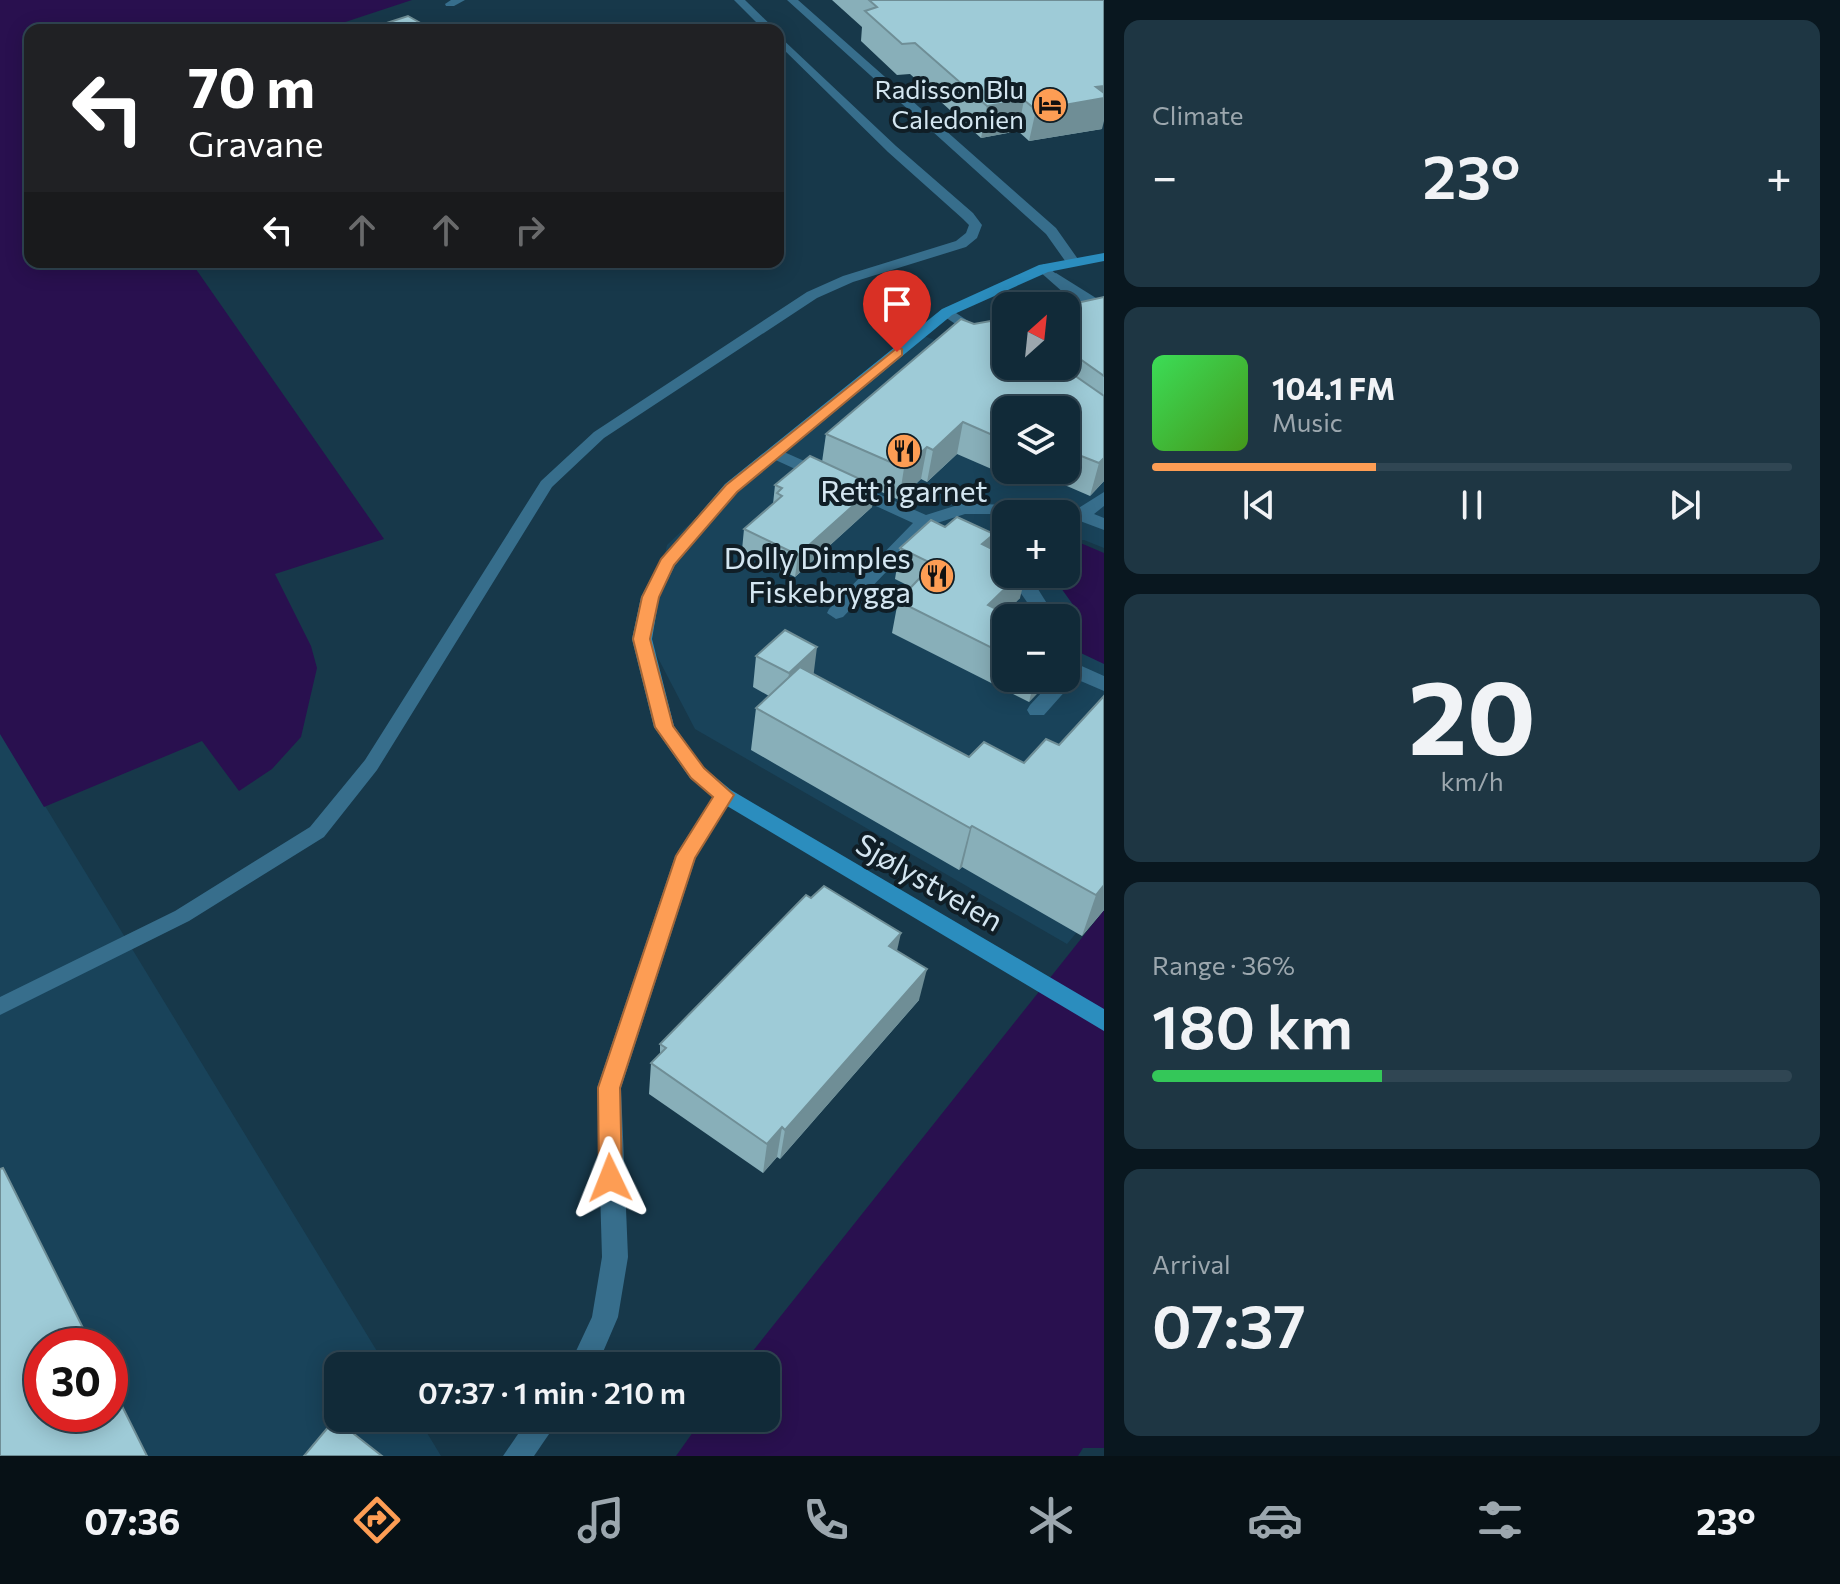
<!DOCTYPE html>
<html lang="en">
<head>
<meta charset="utf-8">
<style>
  :root { --surface:#112a38; --page:#1e3643; --text:#f1f3f6; --muted:#9ca7ae; --line:#304653; --accent:#fd9d54 }
  body { margin:0; font-family:Commissioner,sans-serif; background:var(--page); color:var(--text); height:100vh; display:flex; flex-direction:column; font-size:30px; white-space:nowrap }
  * { box-sizing:border-box; margin:0 }
  p { font-size:26px; color:var(--muted) }
  .icon { flex:none; width:44px; height:44px; fill:none; stroke:currentColor; stroke-width:2; stroke-linecap:round; stroke-linejoin:round }
  .map { position:relative; flex:1; overflow:hidden }
  .drawer { display:flex; flex-direction:column; gap:20px; padding:20px; background:#09171f; width:736px }
  .drawer>* { flex:none }
  .banner { position:absolute; left:24px; top:24px; width:760px; height:244px; border-radius:16px; box-shadow:0 4px 20px #0003,0 0 0 2px var(--line); background:#202124; color:#fff; overflow:hidden }
  .needle { width:52px; rotate:27deg }
  .controls { position:absolute; left:992px; top:292px; display:grid; gap:16px }
  .controls a { display:grid; place-items:center; width:88px; height:88px; border-radius:16px; background:var(--surface); box-shadow:0 4px 20px #0003,0 0 0 2px var(--line); font-size:40px }
  .speed { position:absolute; left:24px; top:1328px; display:flex; gap:16px; font-size:40px; font-weight:700; text-align:center }
  .speed>* { display:grid; place-content:center; width:104px; height:104px; border-radius:50%; background:var(--surface); box-shadow:0 4px 20px #0003,0 0 0 2px var(--line); line-height:1 }
  .speed .limit { border:12px solid #d22; background:#fff; color:#111 }
  .pin { position:absolute; display:grid; place-items:center; width:68px; height:68px; color:#fff; margin:-82px -34px; border-radius:50% 50% 50% 0; rotate:-45deg; box-shadow:0 0 8px #0007 }
  .pin .icon { rotate:45deg }
  .me { position:absolute; width:88px; margin:-44px; rotate:358deg; stroke-linejoin:round; filter:drop-shadow(0 0 6px #0008) }
  .turn { display:flex; align-items:center; gap:28px; height:168px; padding:0 32px; font-size:36px }
  .turn .icon { width:104px; height:104px; stroke-width:2.5 }
  .turn b { display:block; font-size:56px; line-height:68px }
  .lanes { display:flex; align-items:center; height:76px; padding:0 32px; background:#0003; justify-content:center; gap:40px; direction:ltr }
  .lanes .off { opacity:.35 }
  .big { font-size:60px; font-weight:600; line-height:1.1 }
  .drawer .card { flex:1; display:flex; flex-direction:column; justify-content:center; gap:12px; min-width:0; padding:0 28px; border-radius:16px; background:var(--page) }
  .drawer .dial { align-items:center; gap:0 }
  .dial b { font-size:104px; line-height:1 }
  .song { display:flex; align-items:center; gap:24px }
  .cover { width:96px; height:96px; border-radius:12px; background:linear-gradient(135deg,hsl(130 70% 55%),hsl(100 70% 35%)) }
  .played { height:8px; border-radius:4px; background:linear-gradient(90deg,var(--accent) 35%,var(--line) 35%) }
  .keys { display:flex; justify-content:space-around; direction:ltr }
  .heat { display:flex; justify-content:space-between; align-items:center; font-size:44px; direction:ltr }
  .charge { height:12px; border-radius:6px; background:linear-gradient(90deg,#34c759 36%,var(--line) 0) }
  .trip { position:absolute; left:324px; top:1352px; width:456px; height:80px; border-radius:16px; background:var(--surface); box-shadow:0 4px 20px #0003,0 0 0 2px var(--line); font-weight:600; line-height:80px; text-align:center }
  .menu { display:flex; height:128px; justify-content:space-around; align-items:center; background:#071116; color:var(--muted) }
  .menu .icon { width:56px; height:56px }
  .menu .active { color:var(--accent) }
  .menu b { font-size:36px; color:var(--text) }
  main { display:flex; flex:1; min-height:0 }
  .map>svg:first-child { display:block }
</style>
</head>
<body>
<main>
<div class="map">
<svg width="1104" height="1456" viewBox="0 0 1104 1456">
  <rect width="100%" height="100%" fill="#17384a"/>
  <g fill="#19435a" fill-rule="evenodd">
    <path d="M916,333L1104,404V548L1084,540H1072L1066,546V514H1006V574H1062L1080,615L1066,631V618H1006V678H1066V645L1104,663V900L1067,944L695,729L646,635L667,545L723,492ZM1006,410H1066V470H1006Z"/>
    <path d="M0,732L386,1366H338V1418H418L441,1456H0ZM42,1346H110V1414H42Z"/>
  </g>
  <g fill="#29104f">
    <path d="M0,0H412L321,30H30V262H191L384,539L275,574L311,646L317,668L301,737L272,769L239,791L202,741L44,807L0,734Z"/>
    <path d="M1071,539L1104,553V664L1066,646V633L1081,616L1051,574H1066V544Z"/>
    <path d="M1104,910V1448H1083L1078,1456H676L703,1418H766V1366H741Z"/>
  </g>
  <g fill="none" stroke-linecap="round" stroke-linejoin="round">
    <g fill="#376e8c" fill-rule="evenodd">
      <path d="M451,0H465L454,6H446L445,4Z"/>
      <path d="M734,0H745L776,30H764Z"/>
      <path d="M787,0H798L1056,228L1080,262L1078,265H1068L1046,234Z"/>
      <path d="M778,35L896,146L973,213L982,225L977,238L966,247L853,282L817,298L604,438L552,487L377,770L324,837L189,921L0,1015V997L175,911L310,827L365,760L541,481L594,432L807,292L843,276L956,241L966,233L969,225L963,219L888,152L778,44Z"/>
      <path d="M1056,273L1104,303V313L1051,280L1049,277Z"/>
    </g>
    <g fill="#376e8c" fill-rule="evenodd">
      <path d="M1044,264L1104,313V326L1099,324L1039,271L1037,268Z"/>
      <path d="M947,307L1006,346V358L942,315L939,312Z"/>
      <path d="M775,448L926,515L964,503L1077,509L1104,492V506L1094,514L1104,518V530L1080,521H1066V514H965L931,525L843,617L836,619L827,613L829,609L913,523L769,457L767,453Z"/>
      <path d="M1006,572L1026,574L1031,578L1048,605L1039,618H1020L1029,605Z"/>
      <path d="M1066,659L1104,676V691L1076,679L1044,715H1030L1027,710L1030,705L1055,678H1066Z"/>
      <path d="M724,787L731,790L734,795L696,857L621,1088L628,1257L618,1317L597,1366H569L592,1317L602,1257L597,1088L675,856L717,790Z"/>
      <path d="M529,1418H560L534,1456H503Z"/>
    </g>
    <path fill="#2b8dbe" fill-rule="evenodd" d="M1104,253V261L1048,272L952,315L737,492L675,565L659,597L652,639L674,726L704,768L731,790L1104,1009V1031L717,800L690,778L654,727L632,639L641,597L661,559L725,484L942,309L1039,265Z"/>
  </g>
  <g fill="#88afb9">
    <path d="M832,0H1104L1102,129L1029,141L1018,131L981,138L910,74L897,75L861,41L862,27Z"/>
    <path d="M1104,297V481L1090,496L1030,470H1066V410H1006V470H1017L1010,477L957,454L927,482L921,479L899,500L875,489L872,507L795,577L742,550L744,529L773,504L775,485L822,462L826,434L1006,366H1066V306Z"/>
    <path d="M945,527L994,534L991,548L1020,598L1004,613L1006,618V678H1052L1029,702L892,633L898,601L911,587L895,579L900,548Z"/>
    <path d="M756,656L814,674L969,757L1024,763L1104,910L1082,936L962,867L959,870L751,750L756,708L769,696L753,687Z"/>
    <path d="M897,951L919,1000L780,1159L777,1157L763,1173L649,1094L651,1063L660,1055V1044Z"/>
  </g>
  <g fill="#6f8e96">
    <path d="M1104,86V121L1102,129L1029,141L1036,110L1096,87Z"/>
    <path d="M1024,100L1018,131L981,138L987,106Z"/>
    <path d="M963,422L957,454L927,482L933,450Z"/>
    <path d="M927,447L921,479L899,500L904,468Z"/>
    <path d="M1104,458V481L1090,496L1099,463Z"/>
    <path d="M1012,470H1017L1010,477Z"/>
    <path d="M875,486L872,507L795,577L798,555Z"/>
    <path d="M994,534L987,565L982,544Z"/>
    <path d="M1020,574H1026L1020,598L981,636L988,605Z"/>
    <path d="M817,647L813,679L785,705L789,673Z"/>
    <path d="M1035,678H1052L1029,702Z"/>
    <path d="M972,826L962,867L959,870L970,828Z"/>
    <path d="M1104,885V910L1082,936L1096,895Z"/>
    <path d="M901,933L894,964L889,946Z"/>
    <path d="M927,969L919,1000L780,1159L785,1130Z"/>
    <path d="M782,1127L777,1157L763,1173L767,1144Z"/>
  </g>
  <g fill="#9ecbd7" stroke="#6f8e96" stroke-width="2">
    <path d="M869,0H1104V86L1096,87L1104,93V98L1036,110L1024,100L987,106L915,43L902,44L865,11L877,7Z"/>
    <path d="M408,16L433,30H365Z"/>
    <path d="M1104,297V376L1066,349V306H1063Z"/>
    <path d="M961,319L974,324L996,320L1006,326V366H1061L1104,396V458L1099,463L1066,450V410H1006V441L963,422L933,450L927,447L904,468L826,434Z"/>
    <path d="M810,456L875,486L798,555L744,529L782,496L777,493L782,488L775,485Z"/>
    <path d="M957,517L994,534L982,544L1006,556V574H1020L988,605L1014,618H1006V655L898,601L933,564L900,548L931,520L945,527Z"/>
    <path d="M785,630L817,647L789,673L756,656Z"/>
    <path d="M800,667L969,757L984,742L1024,763L1046,739L1059,745L1104,696V885L1096,895L972,826L970,828L756,708Z"/>
    <path d="M824,886L901,933L889,946L927,969L785,1130L782,1127L767,1144L651,1063L666,1048L660,1044L806,895L811,898Z"/>
    <path d="M3,1168L92,1346H42V1414H110V1382L147,1456H0V1169Z"/>
    <path d="M335,1419L382,1456H304Z"/>
  </g>
  <path fill="#fd9d54" stroke="#a46637" stroke-width="2" d="M897,348L902,349V355L737,492L674,565L659,597L650,639L673,726L704,768L734,795L695,858L620,1088L622,1178L618,1185L610,1188L602,1185L599,1178L598,1088L676,856L713,797L691,778L655,727L633,639L642,597L661,559L726,485Z"/>
  <defs>
    <g id="hotel-disc" transform="scale(1.8)"><circle r="9.5" fill="#fd9d54" stroke="#101e26"/><path d="M-6-4.5h1.5V1H6V5H4.5V3h-9V5H-6ZM-4 0a1.8 1.8 0 1 1 3.6 0ZM.5 0V-2.5h3Q6-2.5 6 0Z" fill="#111"/></g>
    <g id="restaurant-disc" transform="scale(1.8)"><circle r="9.5" fill="#fd9d54" stroke="#101e26"/><path d="M-5-6h1v4h1v-4h1v4h1v-4h1v5L-1.5 .5V6h-2V.5L-5-1ZM5-6V6H3V1.5H1.5Q1.5-4 5-6Z" fill="#111"/></g>
  </defs>
  <g fill-rule="evenodd">
    <use href="#hotel-disc" x="1050" y="105"/>
    <use href="#restaurant-disc" x="904" y="451"/>
    <use href="#restaurant-disc" x="937" y="576"/>
  </g>
  <g text-anchor="middle" stroke-width="8" stroke-linejoin="round" paint-order="stroke">
    <g font-size="26" fill="#d4e6f1" stroke="#101e26" text-anchor="end">
      <text x="1024" y="99">Radisson Blu<tspan x="1024" dy="30">Caledonien</tspan></text>
    </g>
    <g font-size="30" fill="#d4e6f1" stroke="#101e26">
      <text x="904" y="502">Rett i garnet</text>
      <text x="911" y="569" text-anchor="end">Dolly Dimples<tspan x="911" dy="34">Fiskebrygga</tspan></text>
    </g>
    <g font-size="30" fill="#d4e6f1" stroke="#101e26">
      <text transform="translate(929 883) rotate(30)" y="10">Sjølystveien</text>
    </g>
  </g>
</svg>
<div class="controls">
<a><svg class="needle" viewBox="-14 -14 28 28"><path d="M0-13l5 13h-10z" fill="#e53935"/><path d="M0 13l5-13h-10z" fill="#9ca7ae"/></svg></a>
<a><svg class="icon" aria-label="layers" viewBox="0 0 24 24"><path d="M12 4l9 5-9 5-9-5zM3 14l9 5 9-5"/></svg></a>
<a>+</a>
<a>−</a>
</div>
<div class="speed"><div class="limit">30</div></div>
<div class="pin" style="left:897px;top:352px;background:#d93025"><svg class="icon" aria-label="arrive" viewBox="0 0 24 24"><path d="M6 21V4h12l-3 4 3 4H6"/></svg></div>
<svg class="me" style="left:610px;top:1178px" viewBox="-20 -20 40 40"><path d="M0-17L14 15 0 8-14 15z" fill="#fd9d54" stroke="#fff" stroke-width="4"/></svg>
<div class="trip">07:37 · 1 min · 210 m</div>
<div class="banner">
<div class="turn"><svg class="icon" aria-label="left" viewBox="0 0 24 24"><path d="M17 20v-9H6M10 6l-5 5 5 5"/></svg><div><b>70 m</b>Gravane</div></div>
<div class="lanes"><svg class="icon" aria-label="left" viewBox="0 0 24 24"><path d="M17 20v-9H6M10 6l-5 5 5 5"/></svg><svg class="icon off" aria-label="ahead" viewBox="0 0 24 24"><path d="M12 20V5M6 11l6-6 6 6"/></svg><svg class="icon off" aria-label="ahead" viewBox="0 0 24 24"><path d="M12 20V5M6 11l6-6 6 6"/></svg><svg class="icon off" aria-label="right" viewBox="0 0 24 24"><path d="M7 20v-9h11M14 6l5 5-5 5"/></svg></div>
</div>
</div>
<section class="drawer">
<div class="card"><p>Climate</p>
<div class="heat"><a>−</a><b class="big">23°</b><a>+</a></div>
</div>
<div class="card">
<div class="song"><i class="cover"></i><div><b>104.1 FM</b><p>Music</p></div></div>
<div class="played"></div>
<div class="keys"><svg class="icon" aria-label="previous" viewBox="0 0 24 24"><path d="M18 5L8 12l10 7zM5 5v14"/></svg><svg class="icon" aria-label="pause" viewBox="0 0 24 24"><path d="M8 5v14M16 5v14"/></svg><svg class="icon" aria-label="next" viewBox="0 0 24 24"><path d="M6 5l10 7-10 7zM19 5v14"/></svg></div>
</div>
<div class="card dial"><b>20</b><p>km/h</p></div>
<div class="card"><p>Range · 36%</p><b class="big">180 km</b><div class="charge"></div></div>
<div class="card"><p>Arrival</p><b class="big">07:37</b></div>
</section>
</main>
<nav class="menu">
<b>07:36</b>
<svg class="icon active" aria-label="directions" viewBox="0 0 24 24"><path d="M12 3l9 9-9 9-9-9zM9 14v-3h6M13 9l2 2-2 2"/></svg>
<svg class="icon" aria-label="music" viewBox="0 0 24 24"><path d="M9 18V5l10-2v13"/><circle cx="6" cy="18" r="3"/><circle cx="16" cy="16" r="3"/></svg>
<svg class="icon" aria-label="phone" viewBox="0 0 24 24"><path d="M5 4h4l2 5-3 2q2 4 5 5l2-3 5 2v4C11 20 4 13 5 4z"/></svg>
<svg class="icon" aria-label="climate" viewBox="0 0 24 24"><path d="M12 3v18M4 7l16 10M4 17L20 7"/></svg>
<svg class="icon" aria-label="car" viewBox="0 0 24 24"><path d="M5 17H2v-5l4-1 3-4h7l3 4 3 1v5h-3M9 17h6M6 11h13"/><circle cx="7" cy="17" r="2"/><circle cx="17" cy="17" r="2"/></svg>
<svg class="icon" aria-label="filters" viewBox="0 0 24 24"><path d="M4 7h16M4 17h16"/><circle cx="9" cy="7" r="2"/><circle cx="15" cy="17" r="2"/></svg>
<b>23°</b>
</nav>
</body>
</html>
